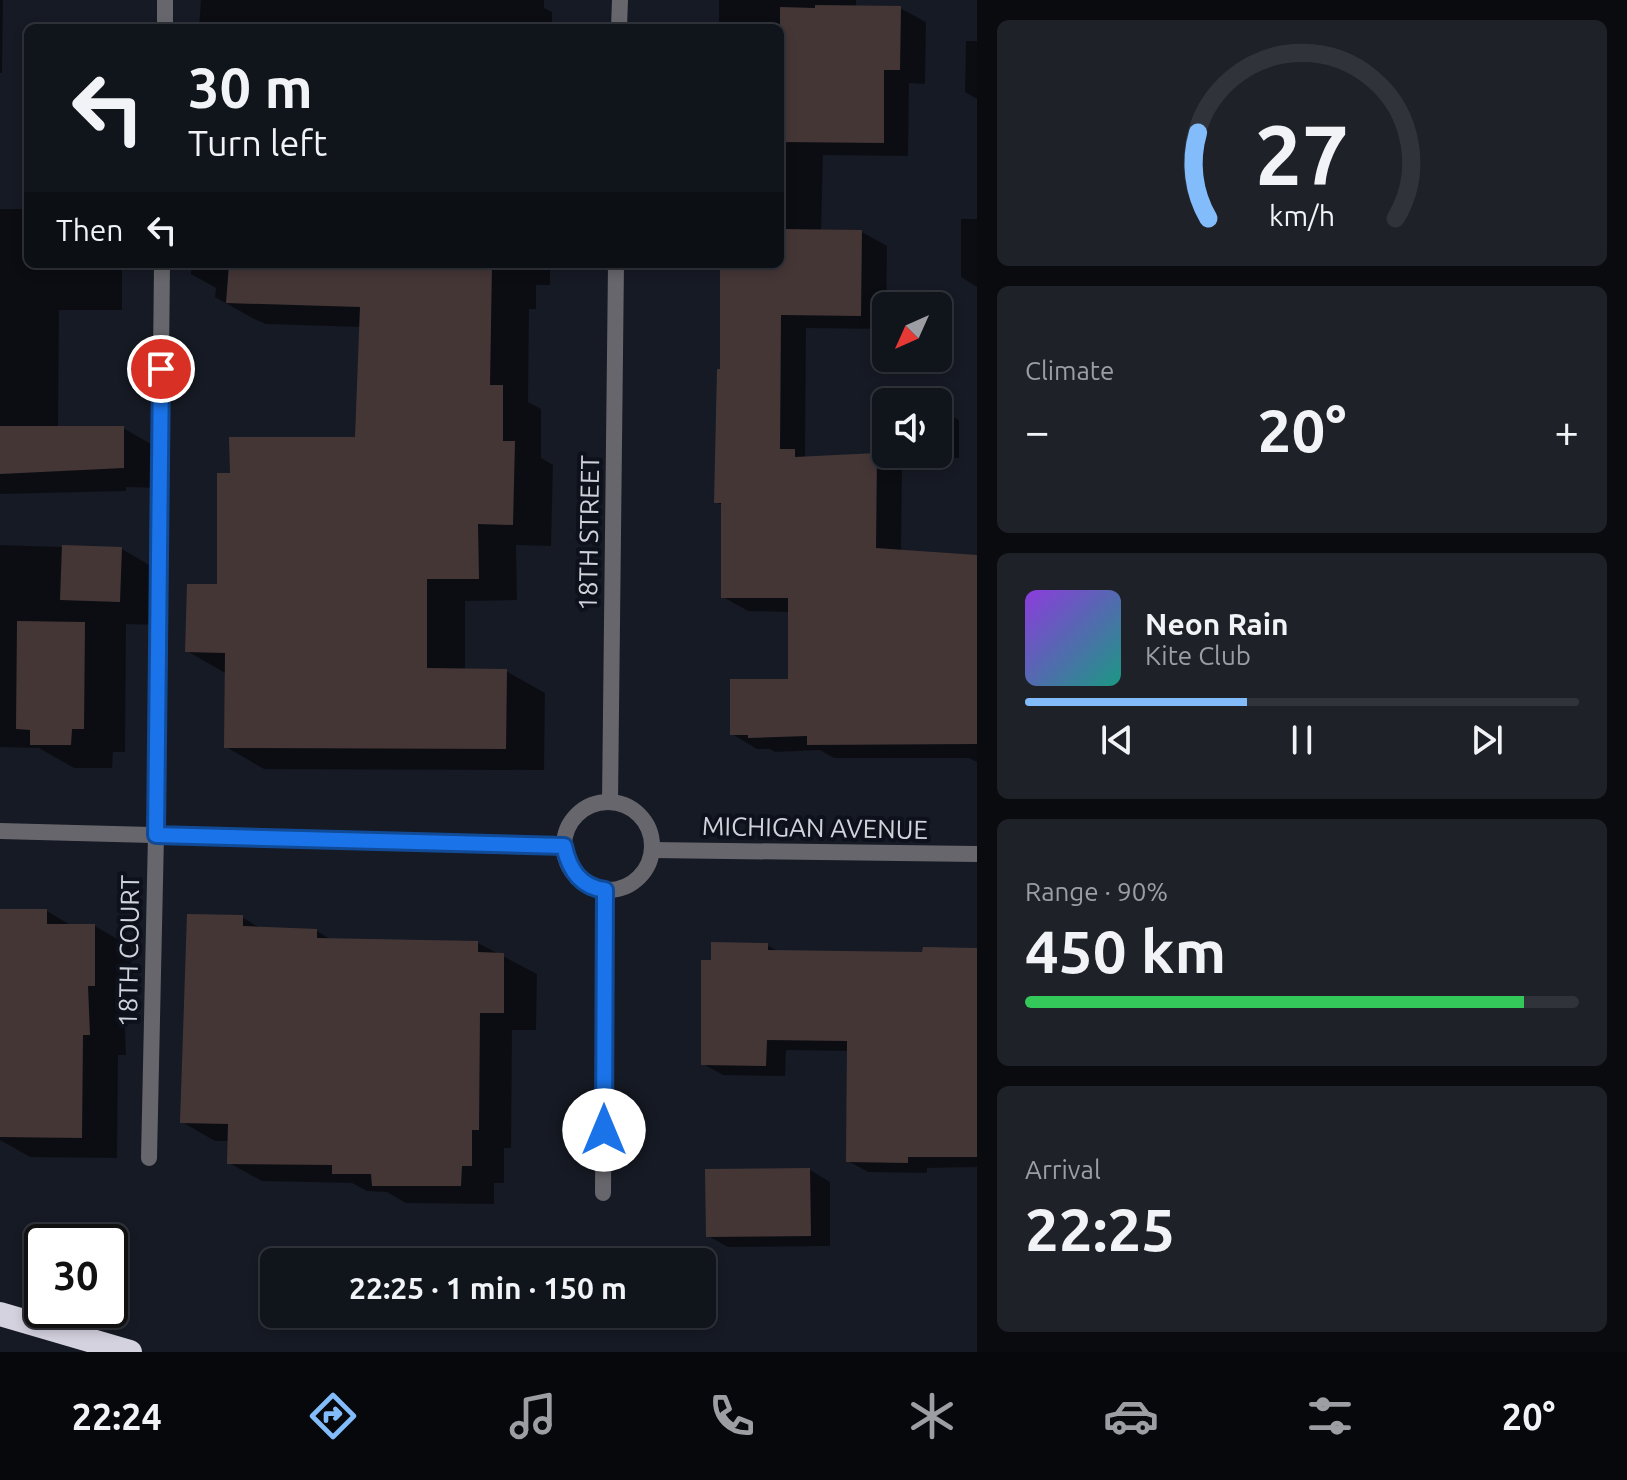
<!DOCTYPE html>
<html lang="en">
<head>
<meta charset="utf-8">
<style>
  :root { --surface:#10141b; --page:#1e2128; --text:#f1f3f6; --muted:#9c9ea3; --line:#30333a; --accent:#82bcfa }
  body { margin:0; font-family:Ubuntu,sans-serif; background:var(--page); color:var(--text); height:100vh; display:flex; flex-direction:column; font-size:30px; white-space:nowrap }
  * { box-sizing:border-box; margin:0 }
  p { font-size:26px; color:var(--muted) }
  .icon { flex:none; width:44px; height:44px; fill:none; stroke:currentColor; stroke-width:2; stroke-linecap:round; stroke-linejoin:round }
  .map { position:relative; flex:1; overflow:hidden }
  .drawer { display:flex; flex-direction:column; gap:20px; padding:20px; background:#090b0f; width:650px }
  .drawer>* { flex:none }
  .hud { position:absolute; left:24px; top:24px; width:760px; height:244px; border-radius:12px; box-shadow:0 4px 12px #0003,0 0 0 2px var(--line); background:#10141b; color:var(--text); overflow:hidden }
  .needle { width:52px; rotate:225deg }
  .buttons { position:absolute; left:872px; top:292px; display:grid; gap:16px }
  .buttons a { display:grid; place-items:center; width:80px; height:80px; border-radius:12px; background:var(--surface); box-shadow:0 4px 12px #0003,0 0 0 2px var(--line); font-size:40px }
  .speed { position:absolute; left:24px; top:1224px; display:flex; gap:16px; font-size:40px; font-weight:700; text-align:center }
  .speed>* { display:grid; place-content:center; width:104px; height:104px; border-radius:50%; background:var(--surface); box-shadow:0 4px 12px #0003,0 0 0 2px var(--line); line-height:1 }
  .speed .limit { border:4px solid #111; border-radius:12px; background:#fff; color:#111 }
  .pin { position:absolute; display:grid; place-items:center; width:68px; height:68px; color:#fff; margin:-34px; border:4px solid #fff; border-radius:50%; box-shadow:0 2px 8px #0007 }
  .me { position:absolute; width:88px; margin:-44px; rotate:0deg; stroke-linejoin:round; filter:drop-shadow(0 0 6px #0008) }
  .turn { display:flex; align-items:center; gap:28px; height:168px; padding:0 32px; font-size:36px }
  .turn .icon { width:104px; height:104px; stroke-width:2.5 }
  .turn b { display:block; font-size:56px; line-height:68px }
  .then { display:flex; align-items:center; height:76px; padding:0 32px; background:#0003; gap:16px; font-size:30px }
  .big { font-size:60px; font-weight:600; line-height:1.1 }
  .drawer .card { flex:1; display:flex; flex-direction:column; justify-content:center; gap:12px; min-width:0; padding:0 28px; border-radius:12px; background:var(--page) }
  .drawer .dial { align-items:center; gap:0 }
  .dial svg { height:208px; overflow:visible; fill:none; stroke:var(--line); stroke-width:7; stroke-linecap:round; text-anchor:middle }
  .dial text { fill:var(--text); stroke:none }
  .song { display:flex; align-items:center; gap:24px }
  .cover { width:96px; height:96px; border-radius:12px; background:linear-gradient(135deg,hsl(270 70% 55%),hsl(170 70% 35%)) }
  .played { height:8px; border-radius:4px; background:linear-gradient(90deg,var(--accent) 40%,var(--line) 40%) }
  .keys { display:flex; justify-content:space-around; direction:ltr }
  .heat { display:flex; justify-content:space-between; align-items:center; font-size:44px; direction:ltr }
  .charge { height:12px; border-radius:6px; background:linear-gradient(90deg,#34c759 90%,var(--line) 0) }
  .trip { position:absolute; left:260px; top:1248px; width:456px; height:80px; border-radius:12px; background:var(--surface); box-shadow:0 4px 12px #0003,0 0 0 2px var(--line); font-weight:600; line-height:80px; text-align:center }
  .dock { display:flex; height:128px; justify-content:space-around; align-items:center; background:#06080b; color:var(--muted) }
  .dock .icon { width:56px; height:56px }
  .dock .selected { color:var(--accent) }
  .dock b { font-size:36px; color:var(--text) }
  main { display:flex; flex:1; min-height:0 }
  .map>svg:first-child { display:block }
</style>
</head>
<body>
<main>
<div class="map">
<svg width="977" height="1352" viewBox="0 0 977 1352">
  <rect width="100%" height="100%" fill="#161a24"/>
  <g fill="#0007">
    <path d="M0,0H3L2,73H0Z"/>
    <path d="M201,0H544V8L552,12V28H199Z"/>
    <path d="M719,0H856V7L900,8L926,22L925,84L909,83L908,156L823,155L821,231L862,232L887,246L886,329L806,328L805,457L876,456L902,470L901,552L977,557V762L969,758H834L820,750L775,752L770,749H757L732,734L790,681V612L748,611L723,597V506L716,502L722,371L721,264H780V28H719Z"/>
    <path d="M966,41H977V99L965,92Z"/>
    <path d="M0,209H28V264H122V310H59L58,428H123L158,448L159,488L126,487V491L0,494Z"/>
    <path d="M961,219H977V287L961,277Z"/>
    <path d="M191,264H550V285H536V309H529L528,402L541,409V458L553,465L551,546L516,545L517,600L465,601V671H506L545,693L544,770L264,769L226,747L227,674L187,651L219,586L232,475L357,439L361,327L266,324L254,319L215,297L216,288L191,274Z"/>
    <path d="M874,396H917L927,402H886V441L874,433Z"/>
    <path d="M938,408L959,420V458L915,457L909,454H938Z"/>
    <path d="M0,545L122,549L163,573L161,625L126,624L125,752H113L112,768H74L39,748L0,747Z"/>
    <path d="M0,911H47L72,926H95L131,947V1005H124L126,1055H118L117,1158L30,1157L0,1140Z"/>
    <path d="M242,917L262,929L317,931L333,941L478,943L537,974L536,1030H512L511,1148H504V1183H494V1204L406,1203L387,1192L367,1191L352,1183L262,1181L229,1163L230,1141H215L182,1122Z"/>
    <path d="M767,945L781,953L924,954L977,950V1167L927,1168V1173L868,1172L848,1161L849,1051L786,1050L785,1076L723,1075L703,1064Z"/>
    <path d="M810,1170L830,1182V1246L728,1247L708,1236Z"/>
  </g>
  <g fill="#453636">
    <path d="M815,5L901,6L900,70H884V143L780,142V7L815,8Z"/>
    <path d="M780,229L862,230L861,316L781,315L780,449H795V457L877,453L876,548L977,555V744L807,745V736L748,738V735H730V679H788V598H721V503H714L717,369H720V264H780Z"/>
    <path d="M229,264H492L490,385H503V441H515L513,525L478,524L479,579H427V668L507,669L506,749L224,748L225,653L185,652L187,584H217V473H230L229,437H355L360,307L226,303Z"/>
    <path d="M0,426H124V468L0,474Z"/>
    <path d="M62,545L122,547L120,602L60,600Z"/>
    <path d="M17,621L85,622L84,729H72L71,745H30V730L16,729Z"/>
    <path d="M0,909H47V924H95V986H88L90,1035H83L82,1138L0,1137Z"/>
    <path d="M187,914L243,915V926L317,929V938L478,941V952L504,953V1013H480L479,1130H472V1166H462L461,1186H372L371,1174H332V1165L227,1164L228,1124L180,1123Z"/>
    <path d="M711,942L768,943V950L922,952L923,947L977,948V1157H908V1163L846,1162L847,1041L767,1040L766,1066L701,1065V960H711Z"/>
    <path d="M810,1168L811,1236L706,1237L705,1169Z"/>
  </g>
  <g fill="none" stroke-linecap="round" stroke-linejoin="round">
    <g stroke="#67666c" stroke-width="16">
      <path d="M165,28V0"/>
      <path d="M149,1158L156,835L162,264"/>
    </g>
    <g stroke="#67666c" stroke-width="16">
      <path d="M619,28L620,0"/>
      <path d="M610,802L616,264"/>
      <circle cx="608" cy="846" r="44"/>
      <path d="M0,831L564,846"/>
      <path d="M652,850L977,854"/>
      <path d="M603,1193L605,890"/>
    </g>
    <path stroke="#d5d2e0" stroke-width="24" d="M0,1314L130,1352"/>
  </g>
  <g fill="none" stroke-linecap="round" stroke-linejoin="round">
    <g stroke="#114b97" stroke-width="20">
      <path id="route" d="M161,369L156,835L564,846C569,869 580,887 605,890L604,1130"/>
    </g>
    <use href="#route" stroke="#1a73e8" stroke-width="14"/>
  </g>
  <g text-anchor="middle" stroke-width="8" stroke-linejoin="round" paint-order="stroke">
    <g font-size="26" fill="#d0d3da" stroke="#0d111b">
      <text transform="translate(589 533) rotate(-89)" y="9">18TH STREET</text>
      <text transform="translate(815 828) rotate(1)" y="9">MICHIGAN AVENUE</text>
      <text transform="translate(129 951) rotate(-89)" y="9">18TH COURT</text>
    </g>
  </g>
</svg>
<div class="buttons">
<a><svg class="needle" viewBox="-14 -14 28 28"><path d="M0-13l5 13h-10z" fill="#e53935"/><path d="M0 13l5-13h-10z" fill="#9c9ea3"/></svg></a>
<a><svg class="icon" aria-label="sound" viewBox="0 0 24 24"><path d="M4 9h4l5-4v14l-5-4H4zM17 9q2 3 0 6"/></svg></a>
</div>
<div class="speed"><div class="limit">30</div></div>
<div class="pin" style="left:161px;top:369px;background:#d93025"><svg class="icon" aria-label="arrive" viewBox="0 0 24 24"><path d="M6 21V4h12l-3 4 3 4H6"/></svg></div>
<svg class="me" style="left:604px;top:1130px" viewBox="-20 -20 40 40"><circle r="19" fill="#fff"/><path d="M0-13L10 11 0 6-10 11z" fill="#1a73e8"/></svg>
<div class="trip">22:25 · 1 min · 150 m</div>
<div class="hud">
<div class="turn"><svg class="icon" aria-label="left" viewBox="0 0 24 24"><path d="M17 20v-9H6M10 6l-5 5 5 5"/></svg><div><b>30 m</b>Turn left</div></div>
<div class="then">Then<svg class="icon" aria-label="left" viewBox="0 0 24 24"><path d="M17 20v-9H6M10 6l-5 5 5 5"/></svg></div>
</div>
</div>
<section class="drawer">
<div class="card dial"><svg viewBox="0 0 100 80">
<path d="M14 69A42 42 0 1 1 86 69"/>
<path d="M14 69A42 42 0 0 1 10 36" stroke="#82bcfa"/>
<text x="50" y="56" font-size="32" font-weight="700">27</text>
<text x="50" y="72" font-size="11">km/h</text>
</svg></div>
<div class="card"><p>Climate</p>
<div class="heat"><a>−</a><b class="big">20°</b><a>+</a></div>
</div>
<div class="card">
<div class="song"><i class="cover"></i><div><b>Neon Rain</b><p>Kite Club</p></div></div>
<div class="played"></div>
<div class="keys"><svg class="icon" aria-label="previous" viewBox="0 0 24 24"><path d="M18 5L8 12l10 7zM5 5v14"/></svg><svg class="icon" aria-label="pause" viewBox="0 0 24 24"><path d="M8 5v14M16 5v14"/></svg><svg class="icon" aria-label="next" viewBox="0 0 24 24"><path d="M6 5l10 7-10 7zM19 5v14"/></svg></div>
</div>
<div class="card"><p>Range · 90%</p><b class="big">450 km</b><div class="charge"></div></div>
<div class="card"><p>Arrival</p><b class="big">22:25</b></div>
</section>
</main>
<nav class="dock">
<b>22:24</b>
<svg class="icon selected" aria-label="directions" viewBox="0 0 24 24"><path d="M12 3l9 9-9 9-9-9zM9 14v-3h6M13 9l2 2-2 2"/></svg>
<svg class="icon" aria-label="music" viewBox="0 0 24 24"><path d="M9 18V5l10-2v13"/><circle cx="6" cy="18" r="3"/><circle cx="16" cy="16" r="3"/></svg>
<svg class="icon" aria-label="phone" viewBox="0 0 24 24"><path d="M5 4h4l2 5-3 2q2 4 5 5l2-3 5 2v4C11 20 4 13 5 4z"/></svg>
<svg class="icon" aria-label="climate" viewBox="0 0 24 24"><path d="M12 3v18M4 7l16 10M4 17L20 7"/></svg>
<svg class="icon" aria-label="car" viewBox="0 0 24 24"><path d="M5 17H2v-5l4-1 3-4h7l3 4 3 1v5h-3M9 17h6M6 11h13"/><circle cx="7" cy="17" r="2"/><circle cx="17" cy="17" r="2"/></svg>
<svg class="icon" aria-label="filters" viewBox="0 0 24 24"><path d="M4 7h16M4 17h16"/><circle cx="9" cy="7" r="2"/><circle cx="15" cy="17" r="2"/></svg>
<b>20°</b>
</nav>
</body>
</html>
